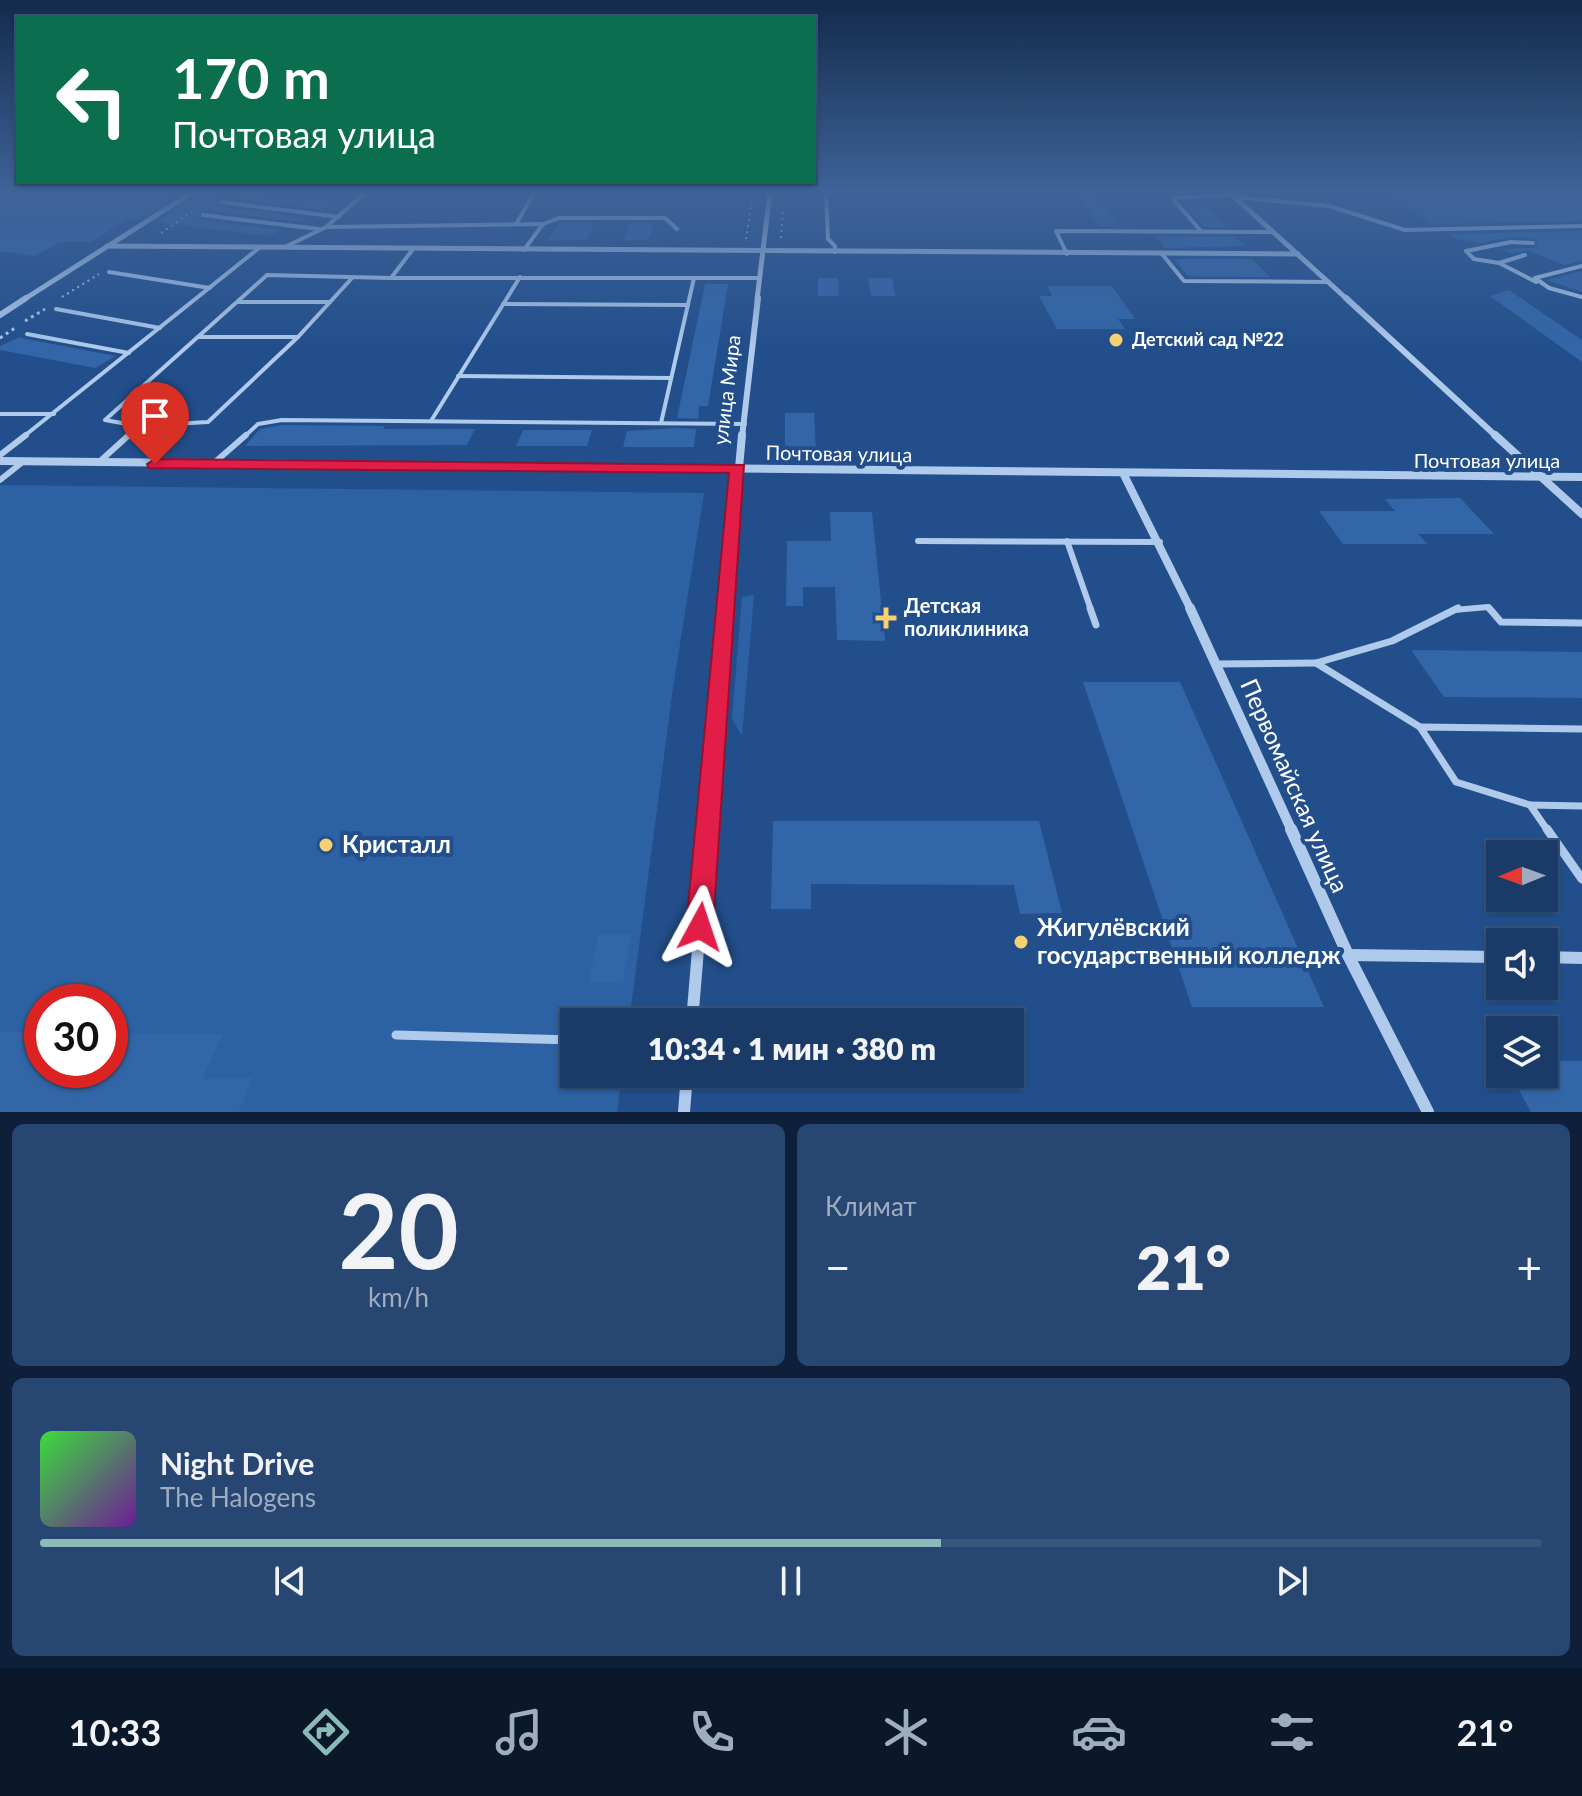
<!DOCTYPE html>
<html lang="ru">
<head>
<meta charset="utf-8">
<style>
  :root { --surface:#1a3b68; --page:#274671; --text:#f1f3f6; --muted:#9fadc0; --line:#38557c; --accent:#8bbbb9 }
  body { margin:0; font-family:Lato,sans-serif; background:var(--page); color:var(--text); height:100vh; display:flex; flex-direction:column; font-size:30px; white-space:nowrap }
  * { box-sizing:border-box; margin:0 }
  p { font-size:26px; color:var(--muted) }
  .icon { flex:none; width:44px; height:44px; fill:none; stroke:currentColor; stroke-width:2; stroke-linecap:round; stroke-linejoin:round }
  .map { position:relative; height:1112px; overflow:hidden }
  .side { display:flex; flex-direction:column; gap:12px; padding:12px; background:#0e2039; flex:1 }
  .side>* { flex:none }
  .top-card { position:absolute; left:16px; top:16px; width:800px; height:168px; border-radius:0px; box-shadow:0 2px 6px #0004,0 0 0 2px var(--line); background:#0b6e4f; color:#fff; overflow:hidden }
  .needle { width:52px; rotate:269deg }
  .buttons { position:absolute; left:1486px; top:840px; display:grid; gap:16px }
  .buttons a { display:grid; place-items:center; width:72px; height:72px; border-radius:0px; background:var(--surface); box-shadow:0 2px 6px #0004,0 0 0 2px var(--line); font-size:40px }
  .speed { position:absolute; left:24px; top:984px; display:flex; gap:16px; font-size:40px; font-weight:700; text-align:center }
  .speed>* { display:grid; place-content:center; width:104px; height:104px; border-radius:50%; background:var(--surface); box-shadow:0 2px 6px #0004,0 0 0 2px var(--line); line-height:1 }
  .speed .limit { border:12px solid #d22; background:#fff; color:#111 }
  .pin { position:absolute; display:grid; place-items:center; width:68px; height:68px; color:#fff; margin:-82px -34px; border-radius:50% 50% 50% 0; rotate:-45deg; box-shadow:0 0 8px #0007 }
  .pin .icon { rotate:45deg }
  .me { position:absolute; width:88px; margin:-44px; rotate:5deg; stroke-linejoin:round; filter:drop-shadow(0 0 6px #0008) }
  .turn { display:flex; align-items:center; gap:28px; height:168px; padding:0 24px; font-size:36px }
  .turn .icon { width:104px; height:104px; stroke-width:2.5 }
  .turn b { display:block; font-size:56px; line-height:68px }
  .big { font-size:60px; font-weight:800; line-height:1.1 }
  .side .widget { flex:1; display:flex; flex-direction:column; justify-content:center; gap:12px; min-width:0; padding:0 28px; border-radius:12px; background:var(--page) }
  .side .dial { align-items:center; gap:0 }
  .dial b { font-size:104px; line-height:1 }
  .song { display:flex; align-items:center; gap:24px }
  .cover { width:96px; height:96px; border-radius:12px; background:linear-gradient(135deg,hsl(120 70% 55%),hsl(280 70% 35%)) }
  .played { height:8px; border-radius:4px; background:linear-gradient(90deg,var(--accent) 60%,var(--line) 60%) }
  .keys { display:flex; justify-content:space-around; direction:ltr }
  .heat { display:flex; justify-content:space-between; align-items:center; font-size:44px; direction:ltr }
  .side .tiles { flex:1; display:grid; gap:12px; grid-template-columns:1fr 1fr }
  .widget:last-child { grid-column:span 2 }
  .trip { position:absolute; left:560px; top:1008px; width:464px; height:80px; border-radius:0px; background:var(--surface); box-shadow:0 2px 6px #0004,0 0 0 2px var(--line); font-weight:800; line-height:80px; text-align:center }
  .dock { display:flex; height:128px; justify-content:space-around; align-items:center; background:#0a182a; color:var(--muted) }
  .dock .icon { width:56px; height:56px }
  .dock .active { color:var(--accent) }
  .dock b { font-size:36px; color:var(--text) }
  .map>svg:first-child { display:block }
</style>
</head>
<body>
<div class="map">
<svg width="1582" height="1112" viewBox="0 0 1582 1112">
  <rect width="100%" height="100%" fill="#224f8b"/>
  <g fill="#2c61a3" fill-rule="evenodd">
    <path d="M0,485L704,493L673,688L629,1022H574V1074H622L617,1112H0ZM42,1002H110V1070H42Z"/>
    <path d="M754,595L742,736L732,719L742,597Z"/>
  </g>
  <g fill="#3266a8">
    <path d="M0,192H182L139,220L128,219L91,242H60L35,256L0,251Z"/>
    <path d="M198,192H262L340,202L323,210L222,197L216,201L220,207L306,218L299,222L204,210L198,214L202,220L282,230L269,236L156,222Z"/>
    <path d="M1080,192H1093L1120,226H1100L1077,195Z"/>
    <path d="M1381,192L1417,195L1582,193V221L1433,224Z"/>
    <path d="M1183,202H1203L1227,227H1204Z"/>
    <path d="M560,223H595L587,240H548Z"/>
    <path d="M631,223H654L648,240H624Z"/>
    <path d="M1582,231V261L1564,265L1527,250L1511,253L1500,249L1535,248L1538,242L1534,238L1510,237L1482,243L1457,239L1449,234Z"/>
    <path d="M1156,236L1236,237L1245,246L1165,248Z"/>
    <path d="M1174,259H1252L1270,277L1188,276Z"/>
    <path d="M1582,271V292L1547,280Z"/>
    <path d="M818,278H838L839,296H818Z"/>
    <path d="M868,278H892L895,296H871Z"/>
    <path d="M705,284H728L708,406H699L698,419L677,418Z"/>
    <path d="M1047,286H1112L1135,319H1118L1125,329H1057L1039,296H1052Z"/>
    <path d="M1509,290L1582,340V362L1490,296Z"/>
    <path d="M20,337L26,339L116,356L95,368L0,350V346Z"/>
    <path d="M785,413H814L816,450H785Z"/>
    <path d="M282,425L385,426L383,429H475L467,445L245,446L260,429Z"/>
    <path d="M676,428L696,429L694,447H623L627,431Z"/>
    <path d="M523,430H592L587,446H516Z"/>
    <path d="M1460,498L1494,534H1418L1427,544H1343L1319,511H1395L1385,499Z"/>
    <path d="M830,512H872L885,641L837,640L835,587H803V606H786L787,541H831Z"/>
    <path d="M1411,650L1582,652V698L1444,697Z"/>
    <path d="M1083,682H1180L1324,1007H1192Z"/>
    <path d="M773,821H1039L1062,913L1020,914L1014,885L811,884V909H771Z"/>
    <path d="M598,934H631L623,983H589Z"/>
    <path d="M0,1032H42V1070H110V1033L223,1034L202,1079L252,1078L239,1112H0Z"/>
    <path d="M1544,1061H1582V1112H1531L1510,1074H1544Z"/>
  </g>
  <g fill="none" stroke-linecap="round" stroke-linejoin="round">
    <g stroke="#afcaeb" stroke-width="2" stroke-dasharray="2 4" stroke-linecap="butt">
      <path d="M161,233L193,211"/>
      <path d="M781,238L783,211"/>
      <path d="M746,239L753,192"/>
      <path d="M62,297L99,274"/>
    </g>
    <g stroke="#afcaeb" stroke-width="3" stroke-dasharray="3 4" stroke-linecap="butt">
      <path d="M25,321L45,309"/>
      <path d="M0,338L15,328"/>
    </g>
    <g stroke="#afcaeb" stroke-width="4">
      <path d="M826,192L828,239L835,246V252"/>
      <path d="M1234,197L1329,206L1405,230L1582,226"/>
      <path d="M221,202L339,217"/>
      <path d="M203,215L319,229"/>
      <path d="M516,224L535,192"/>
      <path d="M543,224L559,218H665L677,229"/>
      <path d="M326,227L366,192"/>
      <path d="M1201,231L1172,198L1232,195"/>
      <path d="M285,247L326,227L543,224L524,250"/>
      <path d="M1067,254L1056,231L1273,232"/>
      <path d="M1162,254L1184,281L1328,282"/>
      <path d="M1525,255L1499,263L1536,282"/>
      <path d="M1499,263L1474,259L1466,251L1511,242L1533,243"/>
      <path d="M1582,266L1535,278L1549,288L1582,297"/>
      <path d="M109,272L210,288"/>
      <path d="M391,278H694"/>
      <path d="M238,302H330"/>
      <path d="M503,304L688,305"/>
      <path d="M56,309L160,328"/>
      <path d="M27,334L129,353"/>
      <path d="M198,337H298"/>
      <path d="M458,376L671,378"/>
      <path d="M0,414H54"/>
      <path d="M431,421L520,277"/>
      <path d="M661,423L694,278H760"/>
      <path d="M138,426L208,422L298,337L352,278"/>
      <path d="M23,437L259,248"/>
      <path d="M127,437L138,426L105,420L267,275L391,278L413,249"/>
      <path d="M244,437L258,424L282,420L745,424"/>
    </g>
    <g stroke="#afcaeb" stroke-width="6">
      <path d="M0,455L26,435"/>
      <path d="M98,463L129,435"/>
      <path d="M214,463L246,435"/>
      <path d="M0,480L24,461"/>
      <path d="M918,541L1160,542"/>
      <path d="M1067,541L1091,610"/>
      <path d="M1454,610L1488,607L1491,610"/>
    </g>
    <g stroke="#afcaeb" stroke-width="7">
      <path d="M1090,608L1096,625"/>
      <path d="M1489,608L1501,622L1582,623"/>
      <path d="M1217,664L1316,663"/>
      <path d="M1420,727L1316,663L1392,641L1458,608"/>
      <path d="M1530,805L1456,782L1420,727L1582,729"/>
      <path d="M1548,831L1530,805L1582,806"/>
    </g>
    <g stroke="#afcaeb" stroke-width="9">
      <path d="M1547,829L1582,879"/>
      <path d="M396,1035L574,1040"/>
    </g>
    <g stroke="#afcaeb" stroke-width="5">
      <path d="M1229,192L1348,300"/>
      <path d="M107,246L1298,254"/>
      <path d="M23,300L193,192"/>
      <path d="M757,300L770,192"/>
    </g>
    <g stroke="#afcaeb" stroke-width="6">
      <path d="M1346,298L1497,437"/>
      <path d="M0,315L26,298"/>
      <path d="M742,437L758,298"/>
    </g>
    <g stroke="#afcaeb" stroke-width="8">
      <path d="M1495,435L1582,514"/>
      <path d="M0,461L1582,477"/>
      <path d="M1124,475L1191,610"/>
      <path d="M726,610L742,435"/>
    </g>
    <g stroke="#afcaeb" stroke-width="10">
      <path d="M1190,608L1292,831"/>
      <path d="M708,831L726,608"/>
    </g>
    <g stroke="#afcaeb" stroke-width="12">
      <path d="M1291,829L1348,955L1428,1112"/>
      <path d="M1348,955L1500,957"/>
      <path d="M1544,957L1582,958"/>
      <path d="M692,1022L708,829"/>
      <path d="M684,1112L687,1074"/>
    </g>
  </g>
  <linearGradient id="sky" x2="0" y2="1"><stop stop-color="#132b4c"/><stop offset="0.55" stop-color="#3e6398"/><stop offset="1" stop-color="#3e6398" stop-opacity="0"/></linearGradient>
  <rect width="1582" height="348" fill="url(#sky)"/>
  <path fill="#e11d48" stroke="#92132f" stroke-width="2" d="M155,459L744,465L713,927L709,936L700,940L690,936L686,927L729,473L149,468L147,464Z"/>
  <g fill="#f6d172" stroke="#224f8b" stroke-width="3">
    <circle cx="1116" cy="340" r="8"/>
    <path d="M882 606h8v8h8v8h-8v8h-8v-8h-8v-8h8z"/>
    <circle cx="326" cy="845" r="8"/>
    <circle cx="1021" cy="942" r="8"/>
  </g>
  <g text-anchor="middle" stroke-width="8" stroke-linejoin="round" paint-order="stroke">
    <g font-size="18" font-weight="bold" fill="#fff" stroke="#224f8b" text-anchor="start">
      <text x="1132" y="346">Детский сад №22</text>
    </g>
    <g font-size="20" fill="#fff" stroke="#224f8b">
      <text transform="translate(727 390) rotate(-83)" y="7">улица Мира</text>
      <text transform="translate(839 454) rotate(1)" y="7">Почтовая улица</text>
      <text x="1487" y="468">Почтовая улица</text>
    </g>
    <g font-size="20" font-weight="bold" fill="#fff" stroke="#224f8b" text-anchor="start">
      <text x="904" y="613">Детская<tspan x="904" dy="23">поликлиника</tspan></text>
    </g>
    <g font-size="24" fill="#fff" stroke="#224f8b">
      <text transform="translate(1294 786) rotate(66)" y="8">Первомайская улица</text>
    </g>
    <g font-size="24" font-weight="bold" fill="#fff" stroke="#224f8b" text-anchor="start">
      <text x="342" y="853">Кристалл</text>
      <text x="1037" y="936">Жигулёвский<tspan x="1037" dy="28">государственный колледж</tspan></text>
    </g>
  </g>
</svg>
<div class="buttons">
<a><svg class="needle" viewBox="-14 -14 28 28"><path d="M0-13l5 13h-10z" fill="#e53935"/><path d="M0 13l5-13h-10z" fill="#9fadc0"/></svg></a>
<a><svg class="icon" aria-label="sound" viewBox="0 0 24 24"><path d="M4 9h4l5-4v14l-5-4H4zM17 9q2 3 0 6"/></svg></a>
<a><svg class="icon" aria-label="layers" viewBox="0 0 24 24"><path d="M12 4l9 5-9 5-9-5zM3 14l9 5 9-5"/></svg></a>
</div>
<div class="speed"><div class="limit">30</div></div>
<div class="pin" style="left:155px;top:464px;background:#d93025"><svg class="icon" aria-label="arrive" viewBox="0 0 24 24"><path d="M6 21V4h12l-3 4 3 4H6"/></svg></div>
<svg class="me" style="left:700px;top:927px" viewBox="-20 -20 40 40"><path d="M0-17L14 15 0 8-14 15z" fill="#e11d48" stroke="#fff" stroke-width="4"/></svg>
<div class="trip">10:34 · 1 мин · 380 m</div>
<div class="top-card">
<div class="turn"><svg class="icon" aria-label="left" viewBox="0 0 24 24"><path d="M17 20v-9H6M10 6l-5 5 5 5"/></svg><div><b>170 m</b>Почтовая улица</div></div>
</div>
</div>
<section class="side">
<div class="tiles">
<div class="widget dial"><b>20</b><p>km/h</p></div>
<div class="widget"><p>Климат</p>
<div class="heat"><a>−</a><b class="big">21°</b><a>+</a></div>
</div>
<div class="widget">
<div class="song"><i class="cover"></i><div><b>Night Drive</b><p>The Halogens</p></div></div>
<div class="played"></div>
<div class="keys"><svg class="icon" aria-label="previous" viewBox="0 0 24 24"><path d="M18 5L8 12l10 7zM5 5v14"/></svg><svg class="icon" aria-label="pause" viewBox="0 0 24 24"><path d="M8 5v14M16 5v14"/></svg><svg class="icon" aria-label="next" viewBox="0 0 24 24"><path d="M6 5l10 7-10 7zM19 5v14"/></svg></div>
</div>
</div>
</section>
<nav class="dock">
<b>10:33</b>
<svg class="icon active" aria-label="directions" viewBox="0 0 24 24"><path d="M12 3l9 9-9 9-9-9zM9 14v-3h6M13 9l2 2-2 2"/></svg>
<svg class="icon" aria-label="music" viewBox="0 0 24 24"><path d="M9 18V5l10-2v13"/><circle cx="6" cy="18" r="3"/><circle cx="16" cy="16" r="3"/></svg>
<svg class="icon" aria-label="phone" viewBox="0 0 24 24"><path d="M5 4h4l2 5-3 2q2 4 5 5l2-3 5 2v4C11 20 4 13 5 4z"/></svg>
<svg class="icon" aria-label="climate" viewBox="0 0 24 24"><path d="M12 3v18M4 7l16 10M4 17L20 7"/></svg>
<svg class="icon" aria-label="car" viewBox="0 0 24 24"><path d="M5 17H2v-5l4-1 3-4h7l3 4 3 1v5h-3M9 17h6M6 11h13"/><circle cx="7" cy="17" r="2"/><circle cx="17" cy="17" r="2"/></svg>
<svg class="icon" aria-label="filters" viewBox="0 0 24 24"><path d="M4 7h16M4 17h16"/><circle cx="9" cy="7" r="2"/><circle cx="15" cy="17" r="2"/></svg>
<b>21°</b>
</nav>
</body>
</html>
